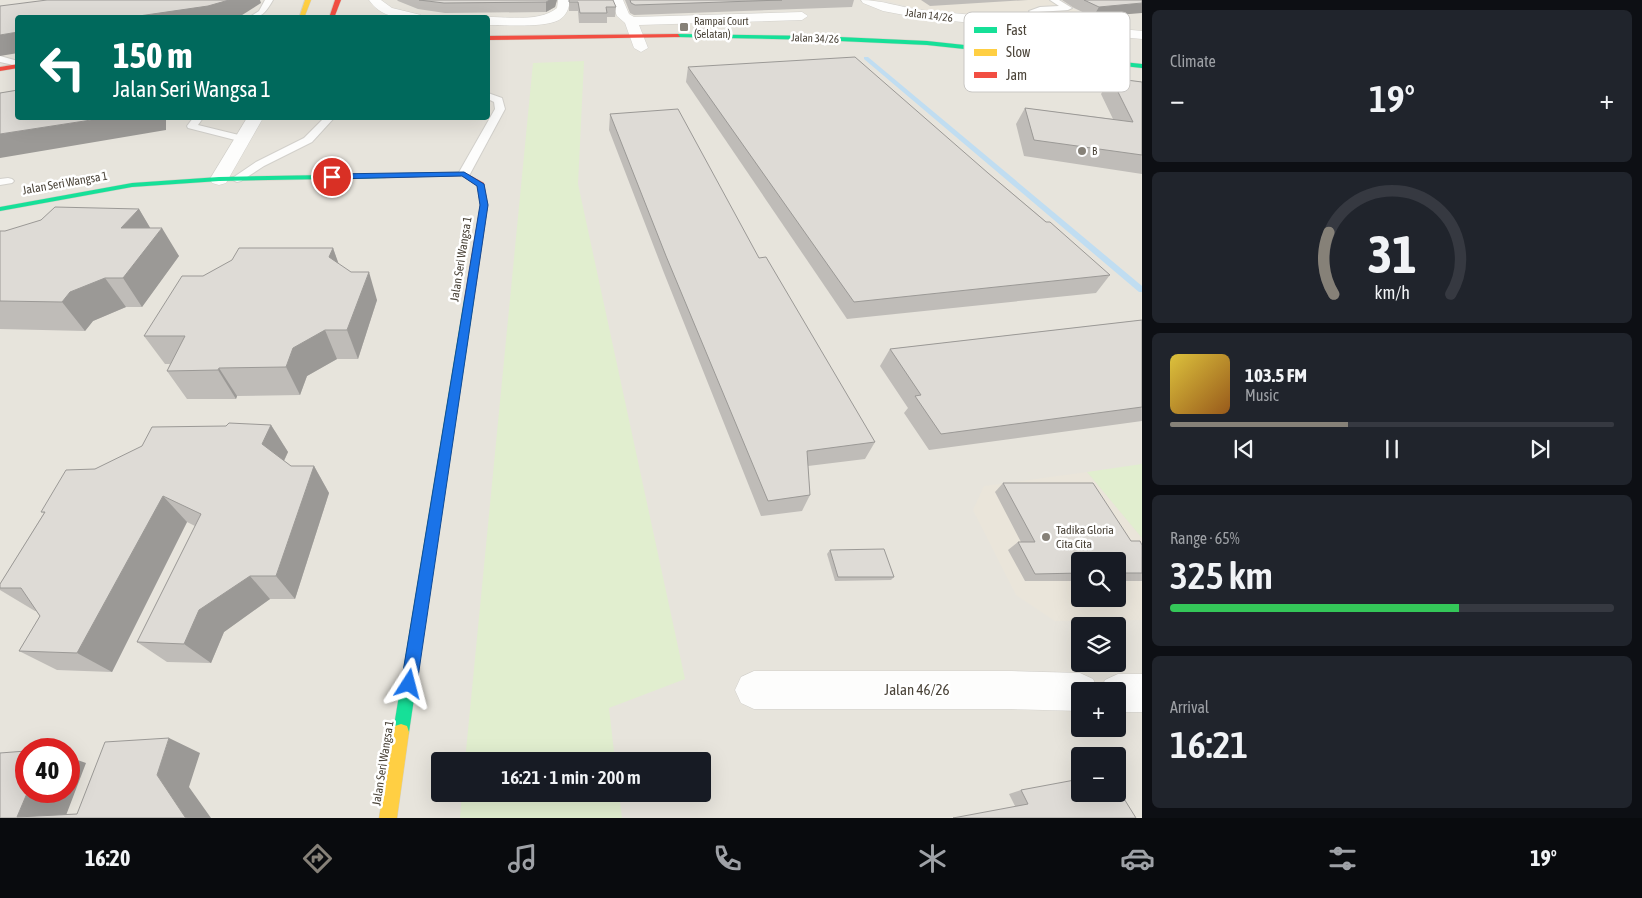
<!DOCTYPE html>
<html lang="en">
<head>
<meta charset="utf-8">
<style>
  :root { --surface:#171b24; --page:#20242c; --text:#f1f3f6; --muted:#9ea1a6; --line:#363941; --accent:#868178 }
  body { margin:0; font-family:"Asap Condensed",sans-serif; background:var(--page); color:var(--text); height:100vh; display:flex; flex-direction:column; font-size:19px; white-space:nowrap }
  * { box-sizing:border-box; margin:0 }
  p { font-size:16px; color:var(--muted) }
  .icon { flex:none; width:28px; height:28px; fill:none; stroke:currentColor; stroke-width:2; stroke-linecap:round; stroke-linejoin:round }
  .map { position:relative; flex:1; overflow:hidden }
  .panel { display:flex; flex-direction:column; gap:10px; padding:10px; background:#0d0f14; width:500px }
  .panel>* { flex:none }
  .top-card { position:absolute; left:15px; top:15px; width:475px; height:105px; border-radius:5px; box-shadow:0 5px 20px #0002; background:#00695c; color:#fff; overflow:hidden }
  .controls { position:absolute; left:1071px; top:552px; display:grid; gap:10px }
  .controls a { display:grid; place-items:center; width:55px; height:55px; border-radius:5px; background:var(--surface); box-shadow:0 5px 20px #0002; font-size:25px }
  .speed { position:absolute; left:15px; top:738px; display:flex; gap:10px; font-size:25px; font-weight:700; text-align:center }
  .speed>* { display:grid; place-content:center; width:65px; height:65px; border-radius:50%; background:var(--surface); box-shadow:0 5px 20px #0002; line-height:1 }
  .speed .limit { border:8px solid #d22; background:#fff; color:#111 }
  .pin { position:absolute; display:grid; place-items:center; width:42px; height:42px; color:#fff; margin:-21px; border:2px solid #fff; border-radius:50%; box-shadow:0 1px 5px #0007 }
  .me { position:absolute; width:55px; margin:-28px; rotate:9deg; stroke-linejoin:round; filter:drop-shadow(0 0 4px #0008) }
  .turn { display:flex; align-items:center; gap:18px; height:105px; padding:0 15px; font-size:22px }
  .turn .icon { width:65px; height:65px; stroke-width:2.5 }
  .turn b { display:block; font-size:35px; line-height:42px }
  .big { font-size:38px; font-weight:600; line-height:1.1 }
  .panel .widget { flex:1; display:flex; flex-direction:column; justify-content:center; gap:8px; min-width:0; padding:0 18px; border-radius:8px; background:var(--page) }
  .panel .dial { align-items:center; gap:0 }
  .dial svg { height:130px; overflow:visible; fill:none; stroke:var(--line); stroke-width:7; stroke-linecap:round; text-anchor:middle }
  .dial text { fill:var(--text); stroke:none }
  .song { display:flex; align-items:center; gap:15px }
  .cover { width:60px; height:60px; border-radius:8px; background:linear-gradient(135deg,hsl(50 70% 55%),hsl(30 70% 35%)) }
  .played { height:5px; border-radius:2px; background:linear-gradient(90deg,var(--accent) 40%,var(--line) 40%) }
  .keys { display:flex; justify-content:space-around; direction:ltr }
  .heat { display:flex; justify-content:space-between; align-items:center; font-size:28px; direction:ltr }
  .charge { height:8px; border-radius:4px; background:linear-gradient(90deg,#34c759 65%,var(--line) 0) }
  .trip { position:absolute; left:431px; top:752px; width:280px; height:50px; border-radius:5px; background:var(--surface); box-shadow:0 5px 20px #0002; font-weight:600; line-height:50px; text-align:center }
  .menu { display:flex; height:80px; justify-content:space-around; align-items:center; background:#090b0e; color:var(--muted) }
  .menu .icon { width:35px; height:35px }
  .menu .selected { color:var(--accent) }
  .menu b { font-size:22px; color:var(--text) }
  main { display:flex; flex:1; min-height:0 }
  .map>svg:first-child { display:block }
</style>
</head>
<body>
<main>
<div class="map">
<svg width="1142" height="818" viewBox="0 0 1142 818">
  <rect width="100%" height="100%" fill="#f4f2ee"/>
  <path fill="#e7e4dc" fill-rule="evenodd" d="M0,0H1142V818H0ZM18,18H488V118H18ZM1080,561H1118V599H1080ZM1080,626H1118V664H1080ZM1080,691H1118V729H1080ZM26,749H69V791H26ZM1080,756H1118V794H1080ZM440,761H702V794H440Z"/>
  <g fill="#eae5da" fill-rule="evenodd">
    <path d="M884,0H1055L1110,27L917,9Z"/>
    <path d="M1087,472L1142,538V620L1055,621L1016,595L973,510L984,486ZM1080,561H1118V599H1080Z"/>
  </g>
  <g fill="#e1eecf">
    <path d="M584,61L578,184L685,679L609,708L615,761H465L533,63Z"/>
    <path d="M1142,464V538L1087,472Z"/>
    <path d="M462,794H619L622,818H460Z"/>
  </g>
  <g fill="none" stroke-linecap="round" stroke-linejoin="round">
    <path fill="#c0ddf1" fill-rule="evenodd" d="M864,57H868L1142,286V292H1139L864,59Z"/>
    <g stroke="#d2d0cb" stroke-width="2">
      <g id="lane">
        <path d="M265,0H273C266,12 262,18 248,18L259,11Z"/>
        <path d="M1050,0H1059L1072,8L1068,10L1038,12L1050,26L1046,28H1043L1029,11L1040,7L1059,6Z"/>
        <path d="M0,56L18,61V66L0,62Z"/>
        <path d="M488,93L502,98L505,109L470,174L464,177L460,176L458,174L495,109L494,102L488,99Z"/>
        <path d="M193,118H203L198,125L247,137L248,139L243,142L188,128L187,126Z"/>
        <path d="M324,118H334L312,142L264,166L241,181L237,182L231,179L256,162L304,138Z"/>
        <path d="M8,178L12,179L14,181L12,183L0,185V179Z"/>
      </g>
    </g>
    <g stroke="#d2d0cb" stroke-width="1">
      <g id="street">
        <path d="M369,0H381L392,8L421,15L422,18C401,18 382,19 369,0Z"/>
        <path d="M558,0H570C569,8 567,15 559,20C544,28 505,25 488,25L486,18L488,17C509,17 540,22 557,8Z"/>
        <path d="M611,0H623L629,14L634,17L802,12L808,16L802,20L639,25L648,48L641,52L634,48L625,23L617,16Z"/>
        <path d="M861,0C881,0 900,7 920,10L1142,31V39L920,18L883,11L863,3Z"/>
        <path d="M247,118H263L226,183L219,185L212,183L210,179Z"/>
        <path d="M754,671H1011L1080,673L1093,679L1099,691H1080V711L1011,709H754L741,703L735,690L741,677Z"/>
        <path d="M1118,674H1142V712H1118V691H1100L1105,680Z"/>
      </g>
    </g>
    <g stroke="#d3cfc5" stroke-width="1">
      <g id="fast">
        <path d="M678,34L817,36L927,41L1142,64V68L927,45L817,40L676,37Z"/>
        <path d="M383,174L387,176L386,178L219,181L132,187L0,211V207L132,183L219,177Z"/>
        <path d="M469,297L474,300L409,732L407,738L401,740L395,738L393,732L464,300Z"/>
      </g>
    </g>
    <g stroke="#d3cfc5" stroke-width="1">
      <g id="slow">
        <path d="M305,0H311L304,18H299Z"/>
        <path d="M401,724L407,726L409,732L397,818H379L393,732L395,726Z"/>
      </g>
    </g>
    <g stroke="#d3cfc5" stroke-width="1">
      <g id="jam">
        <path d="M335,0H341L334,18H329Z"/>
        <path d="M678,34L680,37L488,40V36Z"/>
        <path d="M18,64V68L0,71V67Z"/>
        <path d="M464,172L484,183L488,205L474,300L469,303L464,300L480,205L477,186L462,176L383,178L379,176L383,174Z"/>
      </g>
    </g>
    <use href="#lane" fill="#fdfdfc" fill-rule="evenodd"/>
    <use href="#street" fill="#fdfdfc" fill-rule="evenodd"/>
    <use href="#fast" fill="#16e098" fill-rule="evenodd"/>
    <use href="#slow" fill="#ffcf43" fill-rule="evenodd"/>
    <use href="#jam" fill="#f24e42" fill-rule="evenodd"/>
  </g>
  <g fill="#bfbcb8">
    <path d="M397,0H557L555,7L546,12L445,13L418,9L398,1Z"/>
    <path d="M569,0L616,7L615,17H607V23H579L578,11H569Z"/>
    <path d="M625,0H854L852,7L634,15L630,13Z"/>
    <path d="M921,0H1028L930,6Z"/>
    <path d="M1062,0H1142L1093,17L1074,8Z"/>
    <path d="M688,67L988,173L1110,275L1096,293L847,319L686,82Z"/>
    <path d="M1111,78L1142,82V174L1024,156L1016,124L1025,108L1113,119L1101,94Z"/>
    <path d="M610,114L759,258L875,442L865,459L808,466L810,495L802,511L761,516L664,273L609,130Z"/>
    <path d="M139,209L150,228L179,256L142,307H126L93,321L85,331L0,329V231H5Z"/>
    <path d="M333,248L338,263L377,300L358,359H337L307,376L300,395L237,396L236,399H187L167,371L170,364H165L144,336L203,276Z"/>
    <path d="M1142,320V421L929,450L904,413L908,408L880,366L890,349Z"/>
    <path d="M271,425L288,452L284,461L291,466H314L329,493L295,599H270L224,632L211,663L167,662L137,642L195,526L187,522L112,672L57,670L19,651L40,616L36,611H35L0,590V584L44,513L41,512L95,469Z"/>
    <path d="M1003,483L1131,541L1142,545V581H1118V561H1080V581H1025L1008,550L1018,542H1021L995,492Z"/>
    <path d="M830,550L894,577L891,580L835,581L827,554Z"/>
    <path d="M1021,790L1136,818L1015,806L1009,794Z"/>
  </g>
  <g fill="#9b9996">
    <path d="M229,0H260L261,3L239,17L236,18H125Z"/>
    <path d="M550,0H557L555,7L546,12V2Z"/>
    <path d="M1142,3V13L1093,17L1099,7Z"/>
    <path d="M18,32V53L0,56V35Z"/>
    <path d="M104,118H166V130L0,158V134Z"/>
    <path d="M139,209L155,236L162,228L179,256L142,307L123,278L121,228Z"/>
    <path d="M333,248L343,276L329,257Z"/>
    <path d="M369,272L377,300L358,359L347,330Z"/>
    <path d="M105,278L126,307L93,321L85,331L62,302L70,292Z"/>
    <path d="M325,330L337,359L307,376L300,395L286,367L293,348Z"/>
    <path d="M219,368L237,396L236,399L218,370Z"/>
    <path d="M271,425L288,452L279,471L262,444Z"/>
    <path d="M314,466L329,493L295,599L276,576Z"/>
    <path d="M163,496L187,522L112,672L77,653Z"/>
    <path d="M250,576L270,599L224,632L211,663L184,644L199,610Z"/>
    <path d="M169,738L200,753L189,787L211,818H187L185,817L157,775Z"/>
    <path d="M69,757L86,763L65,818L17,817L28,791H69Z"/>
  </g>
  <g fill="#dedbd6" stroke="#9b9996">
    <path d="M47,0H229L208,6L125,18H18V32L0,35V6Z"/>
    <path d="M419,0H550L546,2L444,3Z"/>
    <path d="M569,0H613L616,7H606L607,13H580L578,2H569Z"/>
    <path d="M630,0H782L635,5L631,3Z"/>
    <path d="M1084,0H1142V3L1099,7Z"/>
    <path d="M855,57L988,173L1046,222H1050L1110,275L854,302L688,67Z"/>
    <path d="M1111,78L1142,82V155L1034,140L1025,108L1133,122Z"/>
    <path d="M18,90V118H104L0,134V93Z"/>
    <path d="M678,109L759,258L766,257L875,442L807,451L810,495L768,501L666,256L610,114Z"/>
    <path d="M55,207L139,209L121,228H162L123,278H105L70,292L62,302L0,301V231H5L41,220Z"/>
    <path d="M239,248H333L329,257L351,272H369L347,330H325L293,348L286,367L219,368L218,370L167,371L185,336H144L182,276H203L232,260Z"/>
    <path d="M1142,320V407L941,434L915,396L921,395L890,349Z"/>
    <path d="M229,423L271,425L262,444L291,466H314L276,576H250L199,610L184,644L137,642L201,514L163,496L77,653L19,651L40,616L21,588H0V584L45,512H41L66,470L95,469L142,446L152,427L226,426Z"/>
    <path d="M1003,483H1093L1131,541H1140L1142,545V573H1118V561H1080V573L1035,574L1018,542H1035Z"/>
    <path d="M884,549L894,577H838L830,550Z"/>
    <path d="M169,738L157,775L185,817L187,818H0V753L26,751V791H28L17,817L77,814L105,742Z"/>
    <path d="M1080,779V794H1118V789L1136,818H953L1028,804L1021,790Z"/>
  </g>
  <path fill="#1a73e8" stroke="#114b97" d="M464,172L484,184L488,205L417,684L415,689L409,692L404,689L401,684L480,205L477,186L462,176L332,179L328,177L332,174Z"/>
  <g fill="#868178" stroke="#fff" stroke-width="2">
    <rect x="679" y="22" width="10" height="10" rx="2.5"/>
    <circle cx="1082" cy="151" r="5"/>
    <circle cx="1046" cy="537" r="5"/>
  </g>
  <g text-anchor="middle" stroke-width="5" stroke-linejoin="round" paint-order="stroke">
    <g font-size="11" fill="#4b4439" stroke="#fff">
      <text transform="translate(929 15) rotate(7)" y="4">Jalan 14/26</text>
      <text transform="translate(815 38) rotate(2)" y="4">Jalan 34/26</text>
    </g>
    <g font-size="11" fill="#4b4439" stroke="#fff" text-anchor="start">
      <text x="694" y="25">Rampai Court<tspan x="694" dy="13">(Selatan)</tspan></text>
      <text x="1092" y="155">B</text>
    </g>
    <g font-size="12" fill="#4b4439" stroke="#fff">
      <text transform="translate(65 183) rotate(-10)" y="4">Jalan Seri Wangsa 1</text>
      <text transform="translate(461 259) rotate(-81)" y="4">Jalan Seri Wangsa 1</text>
      <text transform="translate(383 763) rotate(-81)" y="4">Jalan Seri Wangsa 1</text>
    </g>
    <g font-size="12" fill="#4b4439" stroke="#fff" text-anchor="start">
      <text x="1056" y="534">Tadika Gloria<tspan x="1056" dy="14">Cita Cita</tspan></text>
    </g>
    <g font-size="15" fill="#4b4439" stroke="#fff">
      <text x="917" y="695">Jalan 46/26</text>
    </g>
  </g>
  <rect x="964" y="12" width="166" height="80" rx="8" fill="#fff" stroke="#c9c7c4" stroke-width="1"/>
  <rect x="974" y="27" width="23" height="6" fill="#16e098"/>
  <rect x="974" y="49" width="23" height="7" fill="#ffcf43"/>
  <rect x="974" y="72" width="23" height="6" fill="#f24e42"/>
  <g font-size="14" fill="#4b4439">
    <text x="1006" y="35">Fast</text>
    <text x="1006" y="57">Slow</text>
    <text x="1006" y="80">Jam</text>
  </g>
</svg>
<div class="controls">
<a><svg class="icon" aria-label="search" viewBox="0 0 24 24"><circle cx="10" cy="10" r="6"/><path d="M15 15l6 6"/></svg></a>
<a><svg class="icon" aria-label="layers" viewBox="0 0 24 24"><path d="M12 4l9 5-9 5-9-5zM3 14l9 5 9-5"/></svg></a>
<a>+</a>
<a>−</a>
</div>
<div class="speed"><div class="limit">40</div></div>
<div class="pin" style="left:332px;top:177px;background:#d93025"><svg class="icon" aria-label="arrive" viewBox="0 0 24 24"><path d="M6 21V4h12l-3 4 3 4H6"/></svg></div>
<svg class="me" style="left:409px;top:684px" viewBox="-20 -20 40 40"><path d="M0-17L14 15 0 8-14 15z" fill="#1a73e8" stroke="#fff" stroke-width="4"/></svg>
<div class="trip">16:21 · 1 min · 200 m</div>
<div class="top-card">
<div class="turn"><svg class="icon" aria-label="left" viewBox="0 0 24 24"><path d="M17 20v-9H6M10 6l-5 5 5 5"/></svg><div><b>150 m</b>Jalan Seri Wangsa 1</div></div>
</div>
</div>
<section class="panel">
<div class="widget"><p>Climate</p>
<div class="heat"><a>−</a><b class="big">19°</b><a>+</a></div>
</div>
<div class="widget dial"><svg viewBox="0 0 100 80">
<path d="M14 69A42 42 0 1 1 86 69"/>
<path d="M14 69A42 42 0 0 1 11 31" stroke="#868178"/>
<text x="50" y="56" font-size="32" font-weight="700">31</text>
<text x="50" y="72" font-size="11">km/h</text>
</svg></div>
<div class="widget">
<div class="song"><i class="cover"></i><div><b>103.5 FM</b><p>Music</p></div></div>
<div class="played"></div>
<div class="keys"><svg class="icon" aria-label="previous" viewBox="0 0 24 24"><path d="M18 5L8 12l10 7zM5 5v14"/></svg><svg class="icon" aria-label="pause" viewBox="0 0 24 24"><path d="M8 5v14M16 5v14"/></svg><svg class="icon" aria-label="next" viewBox="0 0 24 24"><path d="M6 5l10 7-10 7zM19 5v14"/></svg></div>
</div>
<div class="widget"><p>Range · 65%</p><b class="big">325 km</b><div class="charge"></div></div>
<div class="widget"><p>Arrival</p><b class="big">16:21</b></div>
</section>
</main>
<nav class="menu">
<b>16:20</b>
<svg class="icon selected" aria-label="directions" viewBox="0 0 24 24"><path d="M12 3l9 9-9 9-9-9zM9 14v-3h6M13 9l2 2-2 2"/></svg>
<svg class="icon" aria-label="music" viewBox="0 0 24 24"><path d="M9 18V5l10-2v13"/><circle cx="6" cy="18" r="3"/><circle cx="16" cy="16" r="3"/></svg>
<svg class="icon" aria-label="phone" viewBox="0 0 24 24"><path d="M5 4h4l2 5-3 2q2 4 5 5l2-3 5 2v4C11 20 4 13 5 4z"/></svg>
<svg class="icon" aria-label="climate" viewBox="0 0 24 24"><path d="M12 3v18M4 7l16 10M4 17L20 7"/></svg>
<svg class="icon" aria-label="car" viewBox="0 0 24 24"><path d="M5 17H2v-5l4-1 3-4h7l3 4 3 1v5h-3M9 17h6M6 11h13"/><circle cx="7" cy="17" r="2"/><circle cx="17" cy="17" r="2"/></svg>
<svg class="icon" aria-label="filters" viewBox="0 0 24 24"><path d="M4 7h16M4 17h16"/><circle cx="9" cy="7" r="2"/><circle cx="15" cy="17" r="2"/></svg>
<b>19°</b>
</nav>
</body>
</html>
